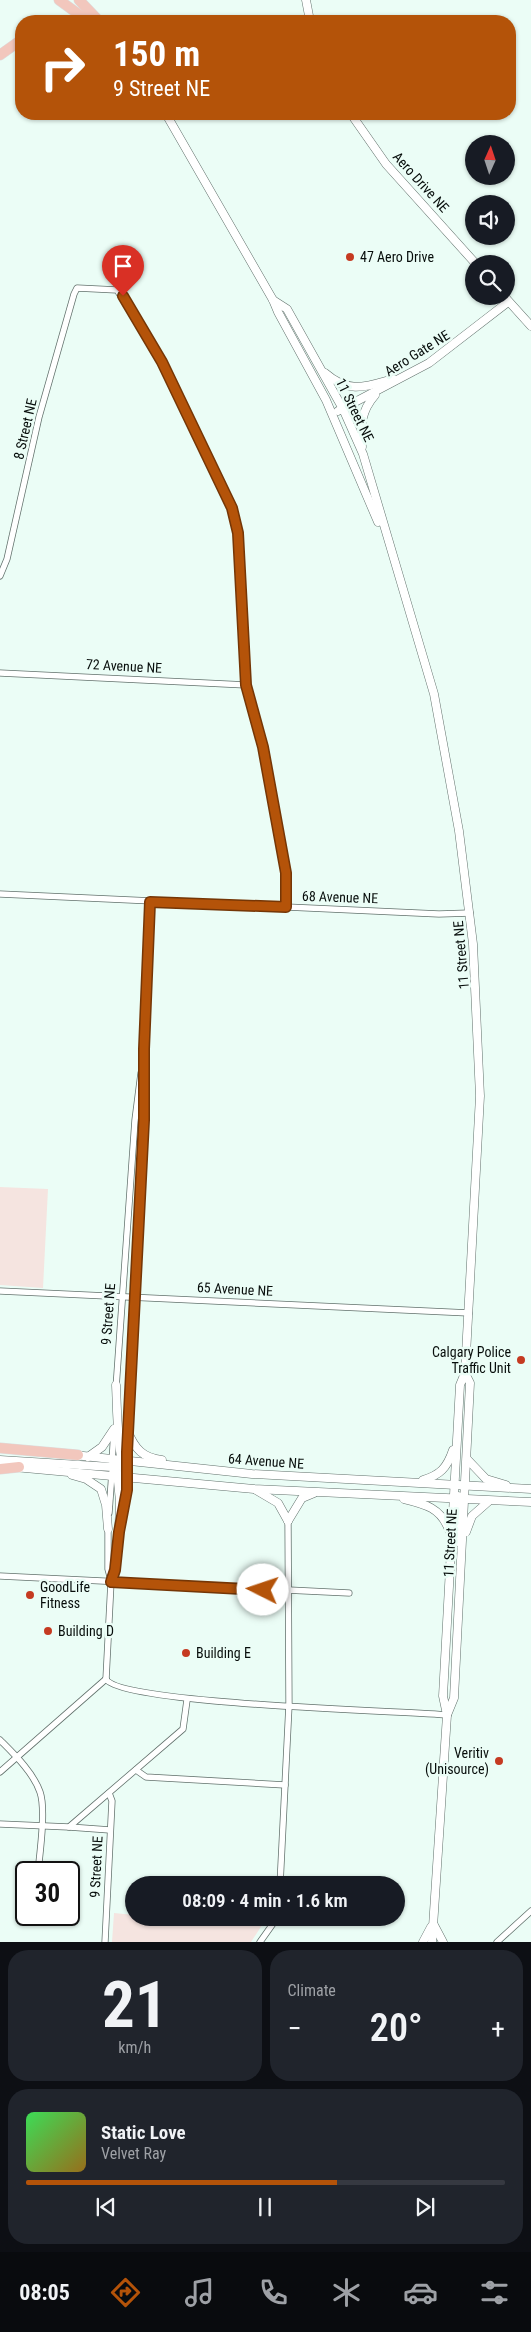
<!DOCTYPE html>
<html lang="en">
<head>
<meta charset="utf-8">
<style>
  :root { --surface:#171b24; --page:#20242c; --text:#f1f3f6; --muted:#9ea1a6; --line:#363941; --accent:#b45309 }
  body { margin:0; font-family:"Roboto Condensed",sans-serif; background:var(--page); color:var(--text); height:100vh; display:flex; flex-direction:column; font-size:19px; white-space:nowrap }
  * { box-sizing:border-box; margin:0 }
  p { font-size:16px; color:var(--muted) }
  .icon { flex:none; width:28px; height:28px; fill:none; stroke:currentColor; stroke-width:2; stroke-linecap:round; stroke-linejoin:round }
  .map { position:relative; height:1942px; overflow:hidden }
  .details { display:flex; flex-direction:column; gap:8px; padding:8px; background:#0d0f14; flex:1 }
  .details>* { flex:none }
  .guide { position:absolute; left:15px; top:15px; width:501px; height:105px; border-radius:20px; box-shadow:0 1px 4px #0004; background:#b45309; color:#fff; overflow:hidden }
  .needle { width:32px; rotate:3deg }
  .controls { position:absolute; left:465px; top:135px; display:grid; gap:10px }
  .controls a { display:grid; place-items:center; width:50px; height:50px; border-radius:50%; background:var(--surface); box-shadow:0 1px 4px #0004; font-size:25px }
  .speed { position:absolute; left:15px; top:1861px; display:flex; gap:10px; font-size:25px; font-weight:700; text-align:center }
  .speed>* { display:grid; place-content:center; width:65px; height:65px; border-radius:50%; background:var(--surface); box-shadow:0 1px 4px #0004; line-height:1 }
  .speed .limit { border:2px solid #111; border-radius:8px; background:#fff; color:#111 }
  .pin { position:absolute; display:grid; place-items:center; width:42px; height:42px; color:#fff; margin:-51px -21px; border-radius:50% 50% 50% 0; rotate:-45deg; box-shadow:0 0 5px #0007 }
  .pin .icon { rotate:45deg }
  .me { position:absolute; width:55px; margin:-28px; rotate:274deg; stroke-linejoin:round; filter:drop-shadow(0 0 4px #0008) }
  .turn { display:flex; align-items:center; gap:18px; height:105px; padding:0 15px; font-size:22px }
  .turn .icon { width:65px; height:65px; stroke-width:2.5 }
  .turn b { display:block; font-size:35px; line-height:42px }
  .big { font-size:38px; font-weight:600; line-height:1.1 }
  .details .card { flex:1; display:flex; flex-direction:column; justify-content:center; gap:8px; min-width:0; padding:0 18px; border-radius:20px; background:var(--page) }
  .details .dial { align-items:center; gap:0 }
  .dial b { font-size:65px; line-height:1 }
  .song { display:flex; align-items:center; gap:15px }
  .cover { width:60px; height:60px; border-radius:8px; background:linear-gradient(135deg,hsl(130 70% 55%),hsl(40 70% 35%)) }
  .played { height:5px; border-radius:2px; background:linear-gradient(90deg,var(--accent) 65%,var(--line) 65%) }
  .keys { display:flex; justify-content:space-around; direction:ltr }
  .heat { display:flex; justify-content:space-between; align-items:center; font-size:28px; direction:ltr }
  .details .tiles { flex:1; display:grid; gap:8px; grid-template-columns:1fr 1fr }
  .card:last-child { grid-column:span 2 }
  .trip { position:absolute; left:125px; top:1876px; width:280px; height:50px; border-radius:25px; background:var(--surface); box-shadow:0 1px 4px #0004; font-weight:600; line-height:50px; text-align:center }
  .menu { display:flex; height:80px; justify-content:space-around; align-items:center; background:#090b0e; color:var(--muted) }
  .menu .icon { width:35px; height:35px }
  .menu .selected { color:var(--accent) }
  .menu b { font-size:22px; color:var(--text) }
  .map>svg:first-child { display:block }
</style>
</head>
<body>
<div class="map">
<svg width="531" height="1942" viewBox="0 0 531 1942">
  <rect width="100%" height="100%" fill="#ebfdf6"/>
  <g fill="#f5e4e0">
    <path d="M0,1187L48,1189L43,1288L0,1285Z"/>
    <path d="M114,1913L134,1915V1918H186L264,1922L251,1942H112Z"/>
  </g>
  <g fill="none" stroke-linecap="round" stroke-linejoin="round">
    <g stroke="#62716c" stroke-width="7">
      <g id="street">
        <path d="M0,576L7,559L39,417L74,294L77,288L117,290L162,362L233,508L238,533L246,685L263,747L286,873V907"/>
        <path d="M0,673L246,685"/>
        <path d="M0,894L439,914L470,913"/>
        <path d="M0,1291L469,1313"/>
        <path d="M116,1388L135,1120L141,1073"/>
        <path d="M112,1463L114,1430"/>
        <path d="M109,1513L112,1472"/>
        <path d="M122,1517L127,1490V1452L144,1120V1049L150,902"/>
        <path d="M108,1527V1569L111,1580"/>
        <path d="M0,1576L349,1593"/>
        <path d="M106,1679L111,1582L115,1570L120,1528"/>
        <path d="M106,1679C119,1704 403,1711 447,1715"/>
        <path d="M0,1740C14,1754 33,1772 40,1792C46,1809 40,1852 38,1872"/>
        <path d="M136,1770L146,1777L285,1785"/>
        <path d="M0,1772L106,1679"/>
        <path d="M0,1824L69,1827L183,1729L187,1700"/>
        <path d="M69,1827L110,1830"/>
        <path d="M280,1885L289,1705L288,1521"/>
        <path d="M105,1942L112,1801L109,1793"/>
        <path d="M260,1942L277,1918"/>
        <path d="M497,1942L531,1911"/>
      </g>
    </g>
    <g stroke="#62716c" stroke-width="9">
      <g id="secondary">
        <path d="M306,0L310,21"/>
        <path d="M166,114L273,300L278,312L326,400L378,522"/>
        <path d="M351,114L386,164L476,264"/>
        <path d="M504,296L531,326"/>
        <path d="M273,300L287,309L343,409L363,454L434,694L459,831L473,944L480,1096L465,1373L460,1385L443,1696L447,1715L432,1942"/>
        <path d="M325,373C349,394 365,387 393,379"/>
        <path d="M338,411L429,363L508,302"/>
        <path d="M362,447C360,426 361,411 375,395"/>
        <path d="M116,1385C117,1402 117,1467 128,1477"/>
        <path d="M128,1432C135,1449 143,1458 162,1460"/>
        <path d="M74,1455L252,1474L531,1489"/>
        <path d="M88,1457L102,1447L114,1429"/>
        <path d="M467,1459L486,1479L506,1485"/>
        <path d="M0,1460L112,1467L122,1465L127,1460"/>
        <path d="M14,1467L254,1489L531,1502"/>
        <path d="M117,1472L120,1501L119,1532"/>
        <path d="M72,1475L86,1479L101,1489L106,1505L108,1529"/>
        <path d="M423,1480C440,1475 447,1468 453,1450"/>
        <path d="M256,1490L278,1503L288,1521"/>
        <path d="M404,1499C425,1504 441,1508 449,1530"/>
        <path d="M288,1521L302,1498L314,1493"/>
        <path d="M466,1532L472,1516L489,1501"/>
        <path d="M458,1542V1496"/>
        <path d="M447,1715L454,1698L470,1383L465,1373"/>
        <path d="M434,1925L443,1942"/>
        <path d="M423,1942L431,1927"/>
      </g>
    </g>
    <g stroke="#dcdddd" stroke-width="11">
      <g id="highway">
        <path d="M59,0L88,21"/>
        <path d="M79,0L99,21"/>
        <path d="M0,55L21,40"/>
        <path d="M0,1448L78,1455"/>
        <path d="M0,1469L19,1467"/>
      </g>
    </g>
    <use href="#street" stroke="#fff" stroke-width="5.5"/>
    <use href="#secondary" stroke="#fff" stroke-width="8"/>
    <use href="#highway" stroke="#f2c7bd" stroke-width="10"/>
  </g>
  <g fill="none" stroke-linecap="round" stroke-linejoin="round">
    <g stroke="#753606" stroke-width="12">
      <path id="route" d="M123,296L162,362L232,508L238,533L246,685L263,747L286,873V907L150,902L144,1049V1120L127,1452V1490L119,1532L115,1570L111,1582L263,1590"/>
    </g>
    <use href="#route" stroke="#b45309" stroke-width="9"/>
  </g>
  <g fill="#c53a21" stroke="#ebfdf6" stroke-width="2">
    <circle cx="350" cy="257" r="5"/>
    <circle cx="521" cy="1360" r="5"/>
    <circle cx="30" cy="1595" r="5"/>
    <circle cx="48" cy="1631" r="5"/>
    <circle cx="186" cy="1653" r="5"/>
    <circle cx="499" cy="1761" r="5"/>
  </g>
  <g text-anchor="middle" stroke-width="5" stroke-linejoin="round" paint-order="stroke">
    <g font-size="14" fill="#070d0b" stroke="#ebfdf6">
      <text transform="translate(421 182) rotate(48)" y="5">Aero Drive NE</text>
      <text transform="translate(417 353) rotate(-32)" y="5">Aero Gate NE</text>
      <text transform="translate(355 410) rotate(64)" y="5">11 Street NE</text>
      <text transform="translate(25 429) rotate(-77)" y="5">8 Street NE</text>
      <text transform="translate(124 666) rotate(3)" y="5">72 Avenue NE</text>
      <text transform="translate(340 897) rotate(2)" y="5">68 Avenue NE</text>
      <text transform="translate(461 955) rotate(-95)" y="5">11 Street NE</text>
      <text transform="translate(235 1289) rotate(3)" y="5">65 Avenue NE</text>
      <text transform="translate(108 1314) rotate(-86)" y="5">9 Street NE</text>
      <text transform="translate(266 1461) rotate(4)" y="5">64 Avenue NE</text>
      <text transform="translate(450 1543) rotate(-87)" y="5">11 Street NE</text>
      <text transform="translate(96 1867) rotate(-87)" y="5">9 Street NE</text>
    </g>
    <g font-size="14" fill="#070d0b" stroke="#ebfdf6" text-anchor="start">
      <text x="360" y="262">47 Aero Drive</text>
      <text x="511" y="1357" text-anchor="end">Calgary Police<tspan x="511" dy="16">Traffic Unit</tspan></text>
      <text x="40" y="1592">GoodLife<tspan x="40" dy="16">Fitness</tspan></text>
      <text x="58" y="1636">Building D</text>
      <text x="196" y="1658">Building E</text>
      <text x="489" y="1758" text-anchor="end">Veritiv<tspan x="489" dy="16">(Unisource)</tspan></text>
    </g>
  </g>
</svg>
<div class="controls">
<a><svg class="needle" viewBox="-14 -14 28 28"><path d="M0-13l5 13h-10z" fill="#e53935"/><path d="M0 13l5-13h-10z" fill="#9ea1a6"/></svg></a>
<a><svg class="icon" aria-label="sound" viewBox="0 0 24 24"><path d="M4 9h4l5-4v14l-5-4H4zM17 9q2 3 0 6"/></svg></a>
<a><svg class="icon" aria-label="search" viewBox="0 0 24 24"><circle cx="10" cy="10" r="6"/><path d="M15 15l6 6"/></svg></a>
</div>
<div class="speed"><div class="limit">30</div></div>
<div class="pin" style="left:123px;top:296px;background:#d93025"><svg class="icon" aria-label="arrive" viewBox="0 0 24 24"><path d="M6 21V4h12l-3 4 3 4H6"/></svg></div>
<svg class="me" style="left:263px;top:1590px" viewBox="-20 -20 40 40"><circle r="19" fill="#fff"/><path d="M0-13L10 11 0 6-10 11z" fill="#b45309"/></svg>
<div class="trip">08:09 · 4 min · 1.6 km</div>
<div class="guide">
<div class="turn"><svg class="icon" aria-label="right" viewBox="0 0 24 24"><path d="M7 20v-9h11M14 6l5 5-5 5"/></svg><div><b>150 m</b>9 Street NE</div></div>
</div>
</div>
<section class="details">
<div class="tiles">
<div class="card dial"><b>21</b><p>km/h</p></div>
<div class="card"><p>Climate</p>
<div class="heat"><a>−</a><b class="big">20°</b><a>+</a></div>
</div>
<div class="card">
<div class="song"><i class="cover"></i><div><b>Static Love</b><p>Velvet Ray</p></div></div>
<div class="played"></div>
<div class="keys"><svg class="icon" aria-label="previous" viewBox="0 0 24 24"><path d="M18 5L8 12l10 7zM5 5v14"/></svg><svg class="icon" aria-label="pause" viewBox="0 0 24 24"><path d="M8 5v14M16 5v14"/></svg><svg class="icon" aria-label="next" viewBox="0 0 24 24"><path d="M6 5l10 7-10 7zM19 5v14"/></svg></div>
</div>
</div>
</section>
<nav class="menu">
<b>08:05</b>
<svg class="icon selected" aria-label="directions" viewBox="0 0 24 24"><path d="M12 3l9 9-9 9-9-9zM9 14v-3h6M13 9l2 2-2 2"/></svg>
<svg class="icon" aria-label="music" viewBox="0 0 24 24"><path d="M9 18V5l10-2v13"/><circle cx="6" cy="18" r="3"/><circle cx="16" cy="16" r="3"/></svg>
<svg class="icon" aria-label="phone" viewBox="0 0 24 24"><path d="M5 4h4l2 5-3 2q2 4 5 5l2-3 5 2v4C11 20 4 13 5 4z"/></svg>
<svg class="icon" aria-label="climate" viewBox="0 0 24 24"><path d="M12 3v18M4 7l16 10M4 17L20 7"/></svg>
<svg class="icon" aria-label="car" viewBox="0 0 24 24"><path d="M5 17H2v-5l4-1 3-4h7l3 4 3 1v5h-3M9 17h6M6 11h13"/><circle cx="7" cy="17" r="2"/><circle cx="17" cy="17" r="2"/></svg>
<svg class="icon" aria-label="filters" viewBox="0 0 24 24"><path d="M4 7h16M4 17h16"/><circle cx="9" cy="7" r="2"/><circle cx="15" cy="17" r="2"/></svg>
</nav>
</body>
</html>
